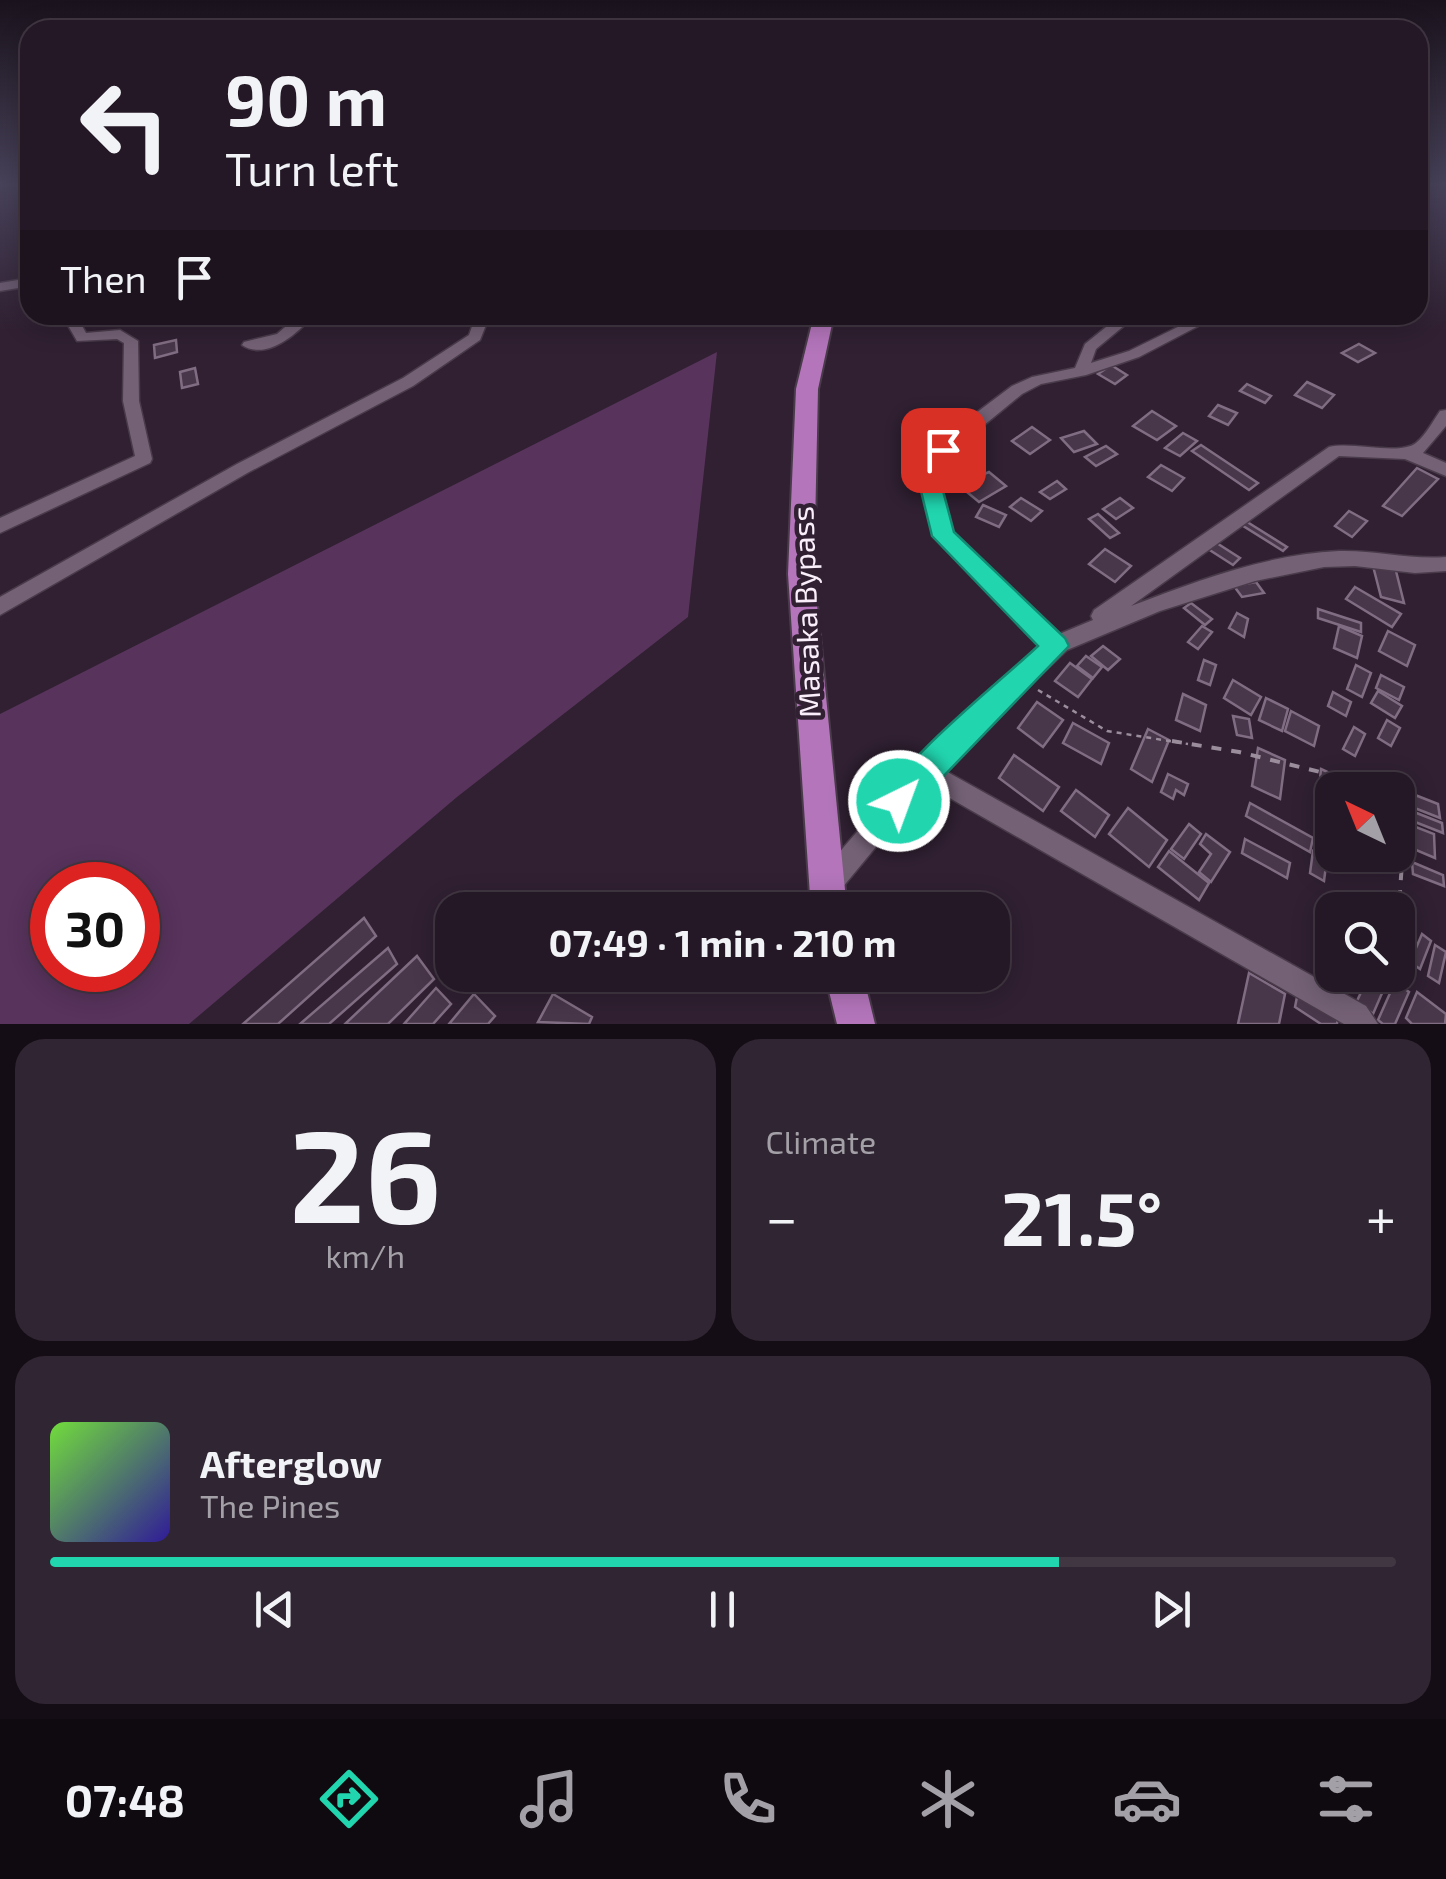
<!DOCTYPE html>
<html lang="en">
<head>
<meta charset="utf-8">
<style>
  :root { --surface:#241826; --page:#302532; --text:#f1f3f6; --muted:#a3a0a7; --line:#413743; --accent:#21d5af }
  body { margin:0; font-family:"Exo 2",sans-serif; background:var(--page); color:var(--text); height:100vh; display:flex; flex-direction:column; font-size:38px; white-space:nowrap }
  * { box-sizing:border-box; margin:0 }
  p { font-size:32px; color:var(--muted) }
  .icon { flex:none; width:55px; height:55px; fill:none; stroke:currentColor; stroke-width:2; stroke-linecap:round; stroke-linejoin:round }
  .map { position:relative; height:1024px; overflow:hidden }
  .sheet { display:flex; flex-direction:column; gap:15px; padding:15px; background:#140d15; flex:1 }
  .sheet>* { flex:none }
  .top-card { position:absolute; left:20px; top:20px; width:1408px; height:305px; border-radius:30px; box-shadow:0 5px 25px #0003,0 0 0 2px var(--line); background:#241826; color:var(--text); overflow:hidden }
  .needle { width:65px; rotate:317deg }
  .controls { position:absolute; left:1315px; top:772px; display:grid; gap:20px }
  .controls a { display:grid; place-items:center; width:100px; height:100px; border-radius:20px; background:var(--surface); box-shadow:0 5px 25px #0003,0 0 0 2px var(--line); font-size:50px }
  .speed { position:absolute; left:30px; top:862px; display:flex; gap:20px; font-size:50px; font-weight:700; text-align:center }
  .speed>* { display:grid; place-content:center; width:130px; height:130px; border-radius:50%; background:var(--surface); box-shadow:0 5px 25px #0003,0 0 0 2px var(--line); line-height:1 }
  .speed .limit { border:15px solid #d22; background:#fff; color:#111 }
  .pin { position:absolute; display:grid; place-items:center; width:85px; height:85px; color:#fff; margin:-42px; border-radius:20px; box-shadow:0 5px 15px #0006 }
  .me { position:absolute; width:110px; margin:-55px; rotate:42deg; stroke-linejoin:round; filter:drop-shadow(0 0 8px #0008) }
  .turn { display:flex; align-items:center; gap:35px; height:210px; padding:0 40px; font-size:45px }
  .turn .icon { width:130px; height:130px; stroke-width:2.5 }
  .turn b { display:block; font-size:70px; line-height:85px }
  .then { display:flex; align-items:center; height:95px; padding:0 40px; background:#0003; gap:20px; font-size:38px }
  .big { font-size:75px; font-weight:700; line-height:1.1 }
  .sheet .card { flex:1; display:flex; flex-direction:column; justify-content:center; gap:15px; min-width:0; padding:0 35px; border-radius:30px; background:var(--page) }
  .sheet .dial { align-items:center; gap:0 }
  .dial b { font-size:130px; line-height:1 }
  .song { display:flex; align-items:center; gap:30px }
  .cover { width:120px; height:120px; border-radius:15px; background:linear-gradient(135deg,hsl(100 70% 55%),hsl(250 70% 35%)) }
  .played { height:10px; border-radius:5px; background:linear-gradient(90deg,var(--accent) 75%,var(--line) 75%) }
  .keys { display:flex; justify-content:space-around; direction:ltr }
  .heat { display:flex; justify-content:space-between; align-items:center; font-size:55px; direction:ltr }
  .sheet .tiles { flex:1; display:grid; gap:15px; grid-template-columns:1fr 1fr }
  .card:last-child { grid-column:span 2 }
  .trip { position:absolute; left:435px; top:892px; width:575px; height:100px; border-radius:30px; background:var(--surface); box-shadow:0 5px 25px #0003,0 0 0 2px var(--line); font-weight:700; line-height:100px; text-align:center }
  .menu { display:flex; height:160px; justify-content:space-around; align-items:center; background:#0e0a0f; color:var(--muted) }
  .menu .icon { width:70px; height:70px }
  .menu .current { color:var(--accent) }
  .menu b { font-size:45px; color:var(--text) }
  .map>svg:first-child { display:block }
</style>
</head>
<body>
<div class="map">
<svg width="1446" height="1024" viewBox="0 0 1446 1024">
  <rect width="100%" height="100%" fill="#302032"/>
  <path fill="#58335c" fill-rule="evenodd" d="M717,352L688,617L457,797L189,1024H0V714ZM52,885H138V970H52Z"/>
  <g fill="#48364a" stroke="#816d83" stroke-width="2.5">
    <path d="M176,340L177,352L155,358L154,345Z"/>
    <path d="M1359,344L1375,353L1358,362L1342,353Z"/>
    <path d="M1111,365L1127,375L1115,384L1098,374Z"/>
    <path d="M195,368L198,384L182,388L180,372Z"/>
    <path d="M1307,382L1334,395L1322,408L1295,395Z"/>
    <path d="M1247,384L1271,396L1265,403L1240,391Z"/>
    <path d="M1218,405L1237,413L1228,425L1209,416Z"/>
    <path d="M1152,411L1176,426L1157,440L1133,426Z"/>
    <path d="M1032,427L1050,440L1030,454L1012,441Z"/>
    <path d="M1084,431L1097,444L1074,452L1061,438Z"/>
    <path d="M1183,433L1197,441L1180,456L1165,448Z"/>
    <path d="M1201,445L1258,483L1249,490L1192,451Z"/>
    <path d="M1106,446L1117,454L1096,466L1085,457Z"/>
    <path d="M1161,465L1184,478L1172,491L1148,477Z"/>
    <path d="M1417,468L1438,479L1402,516L1383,506Z"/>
    <path d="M989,472L1006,486L979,502L962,488L970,484L967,481Z"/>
    <path d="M1057,481L1066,489L1050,499L1040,492Z"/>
    <path d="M1021,498L1042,511L1031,521L1010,507Z"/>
    <path d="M1120,498L1133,508L1116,519L1103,509Z"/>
    <path d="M983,505L1006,515L999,527L976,517Z"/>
    <path d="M1349,511L1367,521L1352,537L1335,526Z"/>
    <path d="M1098,514L1119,533L1110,538L1089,519Z"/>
    <path d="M1244,520L1287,547L1283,551L1240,524Z"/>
    <path d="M1212,540L1240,558L1233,565L1205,547Z"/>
    <path d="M1105,549L1131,566L1115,582L1089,564Z"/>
    <path d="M1373,566L1396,571L1404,603L1381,597Z"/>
    <path d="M1256,582L1264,593L1242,597L1234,586Z"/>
    <path d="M1355,587L1401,614L1392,627L1346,599Z"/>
    <path d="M1191,603L1212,619L1205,625L1184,608Z"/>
    <path d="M1318,609L1361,623V632L1318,618Z"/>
    <path d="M1237,613L1248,619L1244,637L1229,628Z"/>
    <path d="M1202,626L1212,632L1198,649L1188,642Z"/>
    <path d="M1339,626L1362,636L1357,658L1334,648Z"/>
    <path d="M1388,631L1415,645L1407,666L1379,651Z"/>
    <path d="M1103,646L1120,659L1108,670L1091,656Z"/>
    <path d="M1086,656L1102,667L1093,678L1077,666Z"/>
    <path d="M1204,660L1216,665L1210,685L1198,680Z"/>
    <path d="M1070,663L1092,679L1078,697L1055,681Z"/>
    <path d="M1356,665L1371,673L1362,697L1347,689Z"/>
    <path d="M1381,675L1404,687L1399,700L1376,688Z"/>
    <path d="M1233,680L1261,697L1251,715L1224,698Z"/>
    <path d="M1378,691L1402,706L1395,718L1371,703Z"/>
    <path d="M1333,692L1351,702L1346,716L1328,706Z"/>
    <path d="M1183,694L1206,705L1200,731L1176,720Z"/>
    <path d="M1266,698L1288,709L1282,731L1259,720Z"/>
    <path d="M1037,702L1063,720L1043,747L1018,728Z"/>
    <path d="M1291,711L1319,726L1314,746L1285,731Z"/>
    <path d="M1233,716L1249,719L1252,738L1237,735Z"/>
    <path d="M1387,720L1400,728L1391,746L1378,738Z"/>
    <path d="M1073,723L1109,743L1101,764L1063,743Z"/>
    <path d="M1354,727L1365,734L1355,756L1343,749Z"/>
    <path d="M1148,729L1169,740L1152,782L1131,769Z"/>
    <path d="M1258,748L1285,760L1280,799L1252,786Z"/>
    <path d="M1014,755L1059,787L1043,811L999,778Z"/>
    <path d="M1321,769L1349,782V790H1332V806L1318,799Z"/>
    <path d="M1168,774L1188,784L1184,795L1176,790L1173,799L1161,792Z"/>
    <path d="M1076,790L1109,815L1095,837L1061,811Z"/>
    <path d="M1410,793L1438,804L1440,818L1412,807Z"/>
    <path d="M1250,803L1313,838L1310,852L1246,816Z"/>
    <path d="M1128,808L1167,840L1149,867L1109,834Z"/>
    <path d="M1409,810L1442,823L1443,833L1410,820Z"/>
    <path d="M1403,822L1434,834L1435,858L1404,845Z"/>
    <path d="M1189,824L1201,834L1184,859L1171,849Z"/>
    <path d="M1206,834L1230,852L1211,882L1199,872L1211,854L1200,844Z"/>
    <path d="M1245,839L1290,863L1287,878L1242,853Z"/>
    <path d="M1169,851L1209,883L1199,900L1158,867Z"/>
    <path d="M1313,851L1327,858L1324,881L1310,873Z"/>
    <path d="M1412,862L1443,875L1444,886L1413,874Z"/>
    <path d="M364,918L376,936L278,1024H243Z"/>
    <path d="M1422,934L1431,941L1420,969L1410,962Z"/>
    <path d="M1435,945L1446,952L1439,983L1428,976Z"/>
    <path d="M388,948L397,964L329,1024H300Z"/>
    <path d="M417,956L434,979L388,1024H345Z"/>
    <path d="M1249,973L1285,994L1279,1024H1238Z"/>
    <path d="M1369,975L1389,977L1373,1014L1357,1001Z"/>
    <path d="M1395,982L1409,992L1395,1024H1383L1378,1020Z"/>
    <path d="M436,988L451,1004L433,1024H404Z"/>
    <path d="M1298,992L1338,1016L1337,1024H1321L1295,1007Z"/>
    <path d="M1417,992L1446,1014L1445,1024H1412L1406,1018Z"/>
    <path d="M474,994L495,1016L488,1024H449Z"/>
    <path d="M553,994L592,1017L589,1024L538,1022Z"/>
  </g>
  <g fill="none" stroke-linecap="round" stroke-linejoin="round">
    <g stroke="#4a3b4a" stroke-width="3">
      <g id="minor">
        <path d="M30,278V286L0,291V283Z"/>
        <path d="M62,315H76L86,333L120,330L138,341L139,401L152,459L150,463L0,533V518L135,456L123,401L124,343L117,339L77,341Z"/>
        <path d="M299,315H313C298,334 266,361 242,345L244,342L277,334Z"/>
        <path d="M476,315H490L480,340L413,386L249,472L0,615V597L237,464L403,378L469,335Z"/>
        <path d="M1121,315H1137L1096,349L1091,363L1129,351L1196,318H1206L1208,321L1139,357L1086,375L1041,384L1022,394L950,453L940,487L952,533L1057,635L1093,620L1091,616L1094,610L1329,447C1353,441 1399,456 1416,443C1426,435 1433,421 1440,411L1446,410V426L1423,453L1446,463V476L1405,459L1339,456L1131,606C1196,581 1268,554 1339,551C1375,550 1410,560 1446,557V571L1415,573L1355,566L1324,567L1255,581L1160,611L1067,650L942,769L1366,1006L1378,1024H1344L927,785L837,894L828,897L819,894L816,885L819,876L916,763L1043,647L938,541L922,487L937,446L964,422L1012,386L1032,377L1075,368L1085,344Z"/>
      </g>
    </g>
    <g stroke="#4a3b4a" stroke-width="4">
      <g id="highway">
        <path d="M814,315H834L818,389L814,574L847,910H811L788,574L796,389Z"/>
        <path d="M825,975H863L875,1024H837Z"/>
      </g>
    </g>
    <path stroke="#9b8d9c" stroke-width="2.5" stroke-dasharray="5 5" stroke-linecap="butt" d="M1038,690L1107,731L1188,744"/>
    <g stroke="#9b8d9c" stroke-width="4" stroke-dasharray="10 10" stroke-linecap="butt">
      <path d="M1172,741L1239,752L1393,790"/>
      <path d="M1398,793L1406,804L1398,921"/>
      <path d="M1350,988L1354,975"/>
    </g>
    <use href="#minor" fill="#746176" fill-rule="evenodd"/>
    <use href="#highway" fill="#b475bb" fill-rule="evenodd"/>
  </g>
  <linearGradient id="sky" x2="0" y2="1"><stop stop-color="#1a121c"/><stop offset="0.56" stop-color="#48425a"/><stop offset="1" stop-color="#48425a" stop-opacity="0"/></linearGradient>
  <rect width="1446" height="330" fill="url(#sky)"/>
  <path fill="#21d5af" stroke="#158a72" stroke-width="2.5" d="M943,443L953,450L942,487L954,532L1065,638L1069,646L910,811L899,816L889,811L884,801C901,760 1002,680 1038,646L932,536L920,487L932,450Z"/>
  <g text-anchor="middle" stroke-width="9" stroke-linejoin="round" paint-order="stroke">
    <g font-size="30" fill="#f9eefa" stroke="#302032">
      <text transform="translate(807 612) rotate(-92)" y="10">Masaka Bypass</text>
    </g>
  </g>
</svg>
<div class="controls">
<a><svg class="needle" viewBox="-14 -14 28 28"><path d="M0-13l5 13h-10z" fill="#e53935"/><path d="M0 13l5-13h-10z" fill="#a3a0a7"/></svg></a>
<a><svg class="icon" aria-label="search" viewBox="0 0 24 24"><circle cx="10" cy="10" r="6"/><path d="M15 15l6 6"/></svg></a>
</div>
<div class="speed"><div class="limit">30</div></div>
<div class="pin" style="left:943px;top:450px;background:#d93025"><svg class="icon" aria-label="arrive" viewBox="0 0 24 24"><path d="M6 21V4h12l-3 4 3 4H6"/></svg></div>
<svg class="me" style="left:899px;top:801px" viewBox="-20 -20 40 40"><circle r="17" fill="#21d5af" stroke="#fff" stroke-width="3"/><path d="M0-11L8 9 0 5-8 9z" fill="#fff"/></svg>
<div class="trip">07:49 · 1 min · 210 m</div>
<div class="top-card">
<div class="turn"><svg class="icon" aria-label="left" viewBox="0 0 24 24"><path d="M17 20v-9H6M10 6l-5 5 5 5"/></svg><div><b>90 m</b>Turn left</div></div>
<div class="then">Then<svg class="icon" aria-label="arrive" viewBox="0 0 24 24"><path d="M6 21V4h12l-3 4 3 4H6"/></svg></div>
</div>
</div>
<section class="sheet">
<div class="tiles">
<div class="card dial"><b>26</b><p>km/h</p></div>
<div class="card"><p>Climate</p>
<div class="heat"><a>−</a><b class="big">21.5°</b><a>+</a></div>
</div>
<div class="card">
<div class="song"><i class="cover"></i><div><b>Afterglow</b><p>The Pines</p></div></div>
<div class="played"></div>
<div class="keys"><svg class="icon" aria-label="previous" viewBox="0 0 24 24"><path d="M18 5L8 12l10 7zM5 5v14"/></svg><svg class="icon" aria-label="pause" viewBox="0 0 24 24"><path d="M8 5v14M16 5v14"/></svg><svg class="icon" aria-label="next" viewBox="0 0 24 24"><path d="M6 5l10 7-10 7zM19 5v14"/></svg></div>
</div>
</div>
</section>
<nav class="menu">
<b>07:48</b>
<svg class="icon current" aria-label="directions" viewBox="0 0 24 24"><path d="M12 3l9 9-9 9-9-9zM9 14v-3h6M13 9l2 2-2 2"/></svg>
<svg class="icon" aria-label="music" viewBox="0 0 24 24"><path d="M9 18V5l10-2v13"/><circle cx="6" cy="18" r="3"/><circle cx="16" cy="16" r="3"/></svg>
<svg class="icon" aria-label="phone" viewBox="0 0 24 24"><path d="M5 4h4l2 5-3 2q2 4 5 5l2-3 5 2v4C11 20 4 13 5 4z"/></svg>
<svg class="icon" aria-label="climate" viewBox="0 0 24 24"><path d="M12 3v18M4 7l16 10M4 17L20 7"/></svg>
<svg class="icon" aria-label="car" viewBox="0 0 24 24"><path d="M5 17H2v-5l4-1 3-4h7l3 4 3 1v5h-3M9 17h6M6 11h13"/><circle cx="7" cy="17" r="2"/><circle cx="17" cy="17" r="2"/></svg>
<svg class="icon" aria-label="filters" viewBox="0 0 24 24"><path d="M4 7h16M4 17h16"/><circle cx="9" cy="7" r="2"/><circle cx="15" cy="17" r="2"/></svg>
</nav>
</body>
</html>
